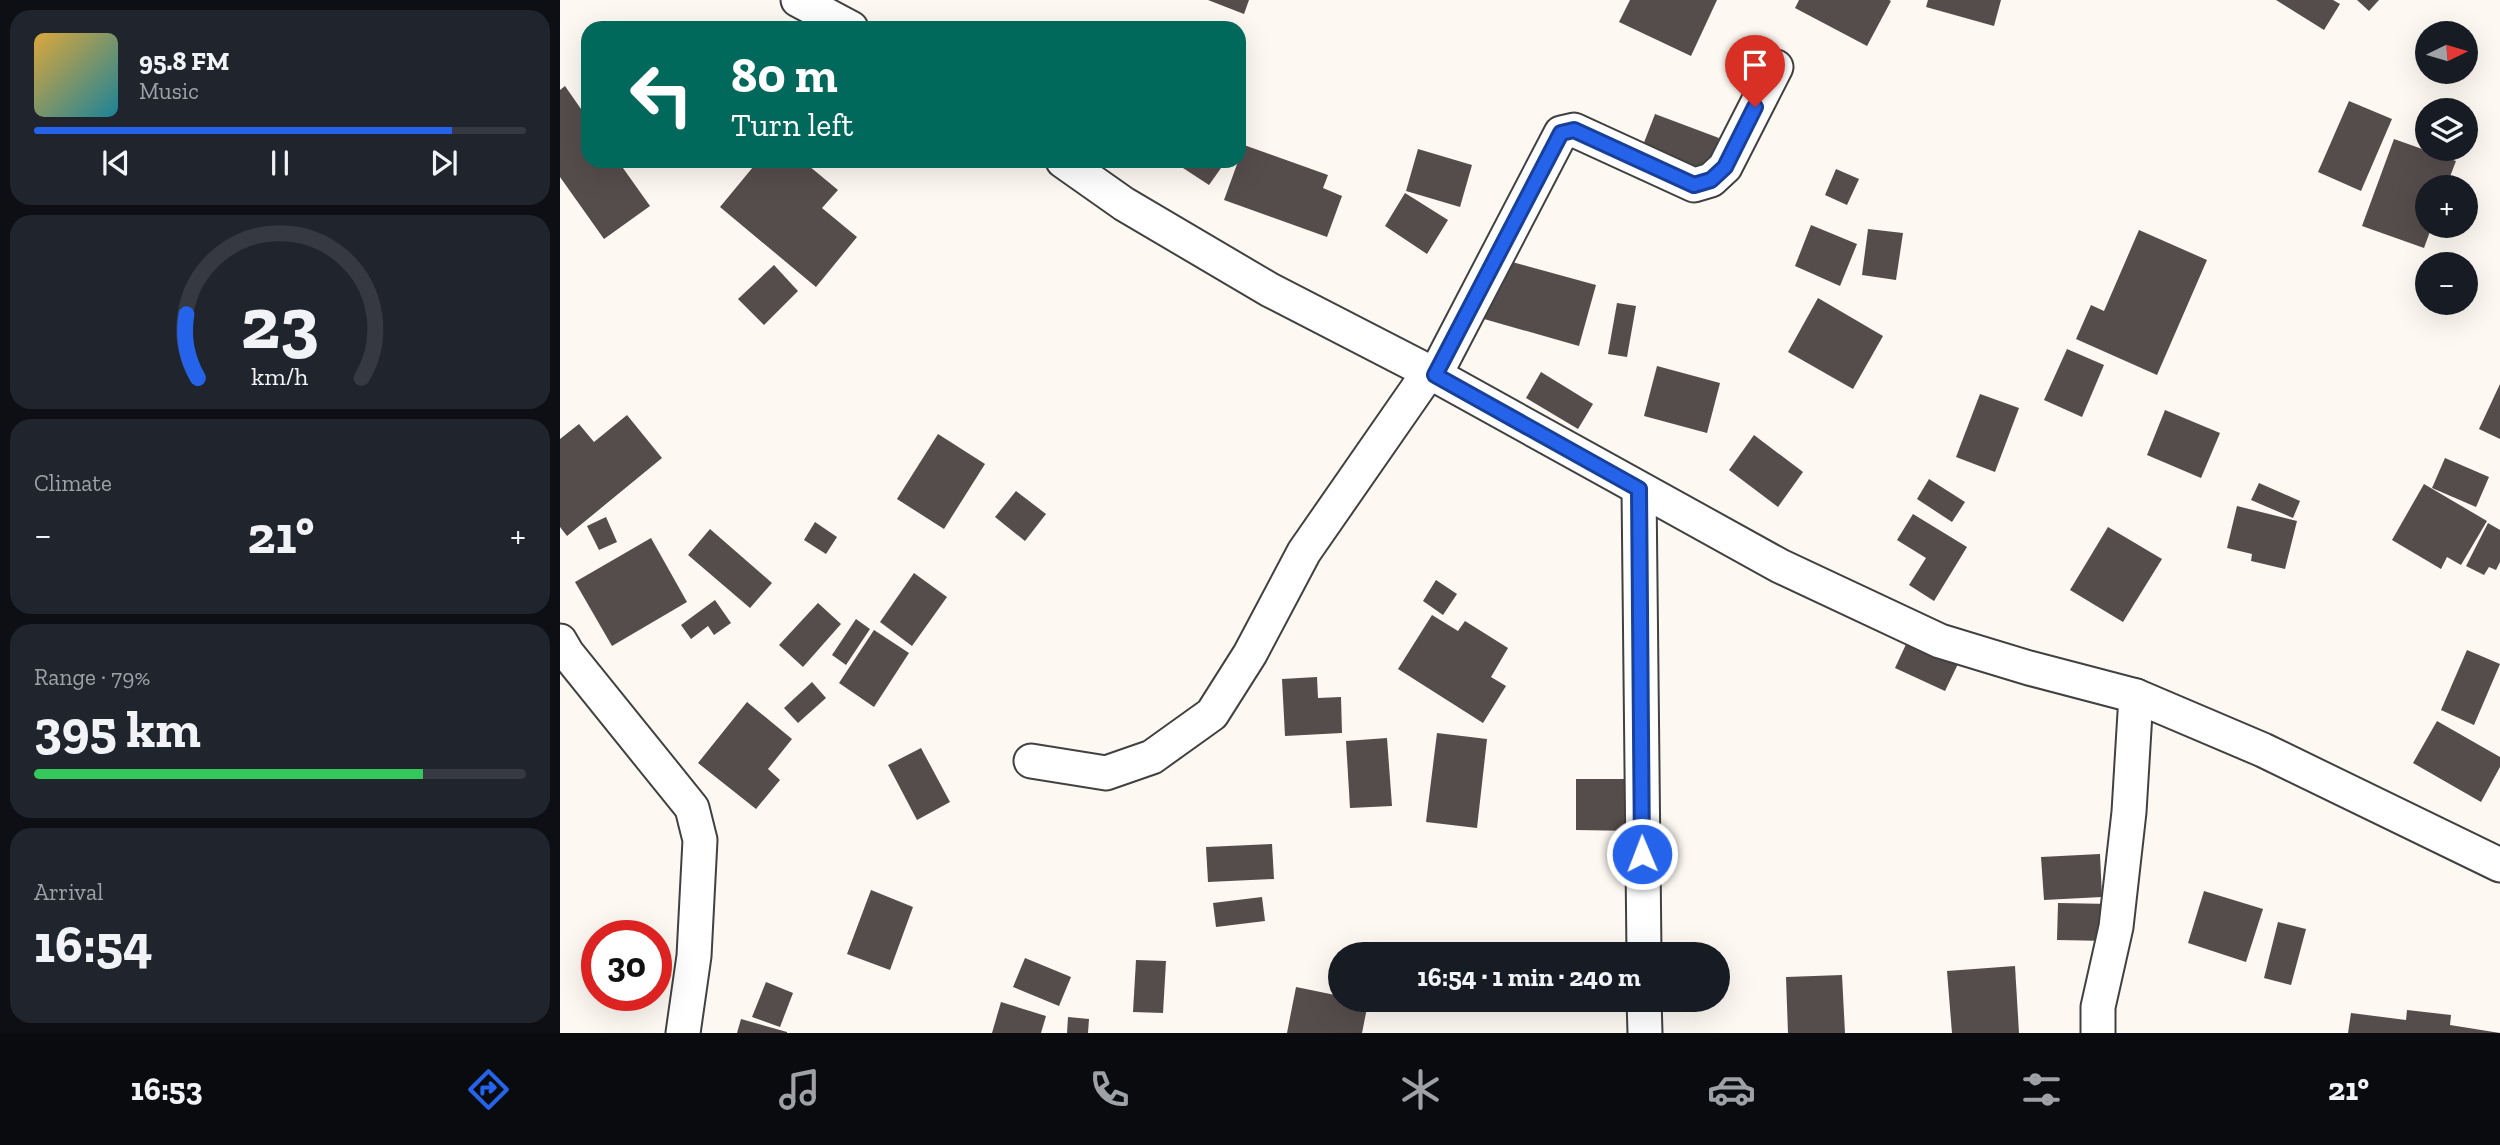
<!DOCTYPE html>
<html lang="en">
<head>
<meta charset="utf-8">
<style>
  :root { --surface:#171b24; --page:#20242c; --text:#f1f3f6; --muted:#9ea1a6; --line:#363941; --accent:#2563eb }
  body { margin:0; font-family:"Zilla Slab",serif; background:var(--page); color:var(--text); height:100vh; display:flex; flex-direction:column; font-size:26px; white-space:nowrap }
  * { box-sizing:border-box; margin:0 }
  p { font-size:23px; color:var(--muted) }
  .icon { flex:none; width:38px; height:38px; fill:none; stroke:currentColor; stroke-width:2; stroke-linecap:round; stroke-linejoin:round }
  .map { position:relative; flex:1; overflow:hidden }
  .side { display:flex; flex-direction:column; gap:10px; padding:10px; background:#0d0f14; width:560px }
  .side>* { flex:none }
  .banner { position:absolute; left:21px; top:21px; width:665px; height:147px; border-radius:21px; box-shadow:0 7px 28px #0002; background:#00695c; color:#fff; overflow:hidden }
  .needle { width:46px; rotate:85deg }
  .fabs { position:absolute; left:1855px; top:21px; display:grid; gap:14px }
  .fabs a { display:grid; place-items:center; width:63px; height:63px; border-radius:50%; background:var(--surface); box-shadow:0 7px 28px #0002; font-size:35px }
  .speed { position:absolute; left:21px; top:920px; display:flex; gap:14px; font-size:35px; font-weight:700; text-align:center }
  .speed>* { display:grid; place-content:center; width:91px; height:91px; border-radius:50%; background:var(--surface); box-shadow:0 7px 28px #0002; line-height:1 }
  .speed .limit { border:10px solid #d22; background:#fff; color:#111 }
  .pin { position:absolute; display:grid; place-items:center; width:60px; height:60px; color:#fff; margin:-72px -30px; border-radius:50% 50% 50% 0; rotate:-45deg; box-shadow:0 0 7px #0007 }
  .pin .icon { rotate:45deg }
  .me { position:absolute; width:77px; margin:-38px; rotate:359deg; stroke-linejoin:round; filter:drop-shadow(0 0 5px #0008) }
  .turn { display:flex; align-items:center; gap:24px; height:147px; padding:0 35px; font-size:32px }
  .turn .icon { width:91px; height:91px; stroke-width:2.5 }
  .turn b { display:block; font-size:49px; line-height:60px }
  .big { font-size:52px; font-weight:700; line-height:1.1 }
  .side .widget { flex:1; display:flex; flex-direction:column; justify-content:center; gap:10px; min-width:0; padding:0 24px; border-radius:21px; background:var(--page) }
  .side .dial { align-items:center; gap:0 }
  .dial svg { height:182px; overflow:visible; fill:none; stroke:var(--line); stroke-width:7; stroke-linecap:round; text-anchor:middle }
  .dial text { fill:var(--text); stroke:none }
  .song { display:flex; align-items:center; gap:21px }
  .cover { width:84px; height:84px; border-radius:10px; background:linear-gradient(135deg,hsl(40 70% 55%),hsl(190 70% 35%)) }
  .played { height:7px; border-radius:4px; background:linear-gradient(90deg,var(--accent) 85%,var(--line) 85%) }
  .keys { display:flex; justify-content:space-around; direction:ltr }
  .heat { display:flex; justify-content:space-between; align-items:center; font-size:38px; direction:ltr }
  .charge { height:10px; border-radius:5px; background:linear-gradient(90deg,#34c759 79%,var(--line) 0) }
  .trip { position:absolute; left:768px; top:942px; width:402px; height:70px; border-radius:35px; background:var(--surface); box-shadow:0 7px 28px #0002; font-weight:700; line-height:70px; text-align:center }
  .dock { display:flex; height:112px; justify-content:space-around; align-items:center; background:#090b0e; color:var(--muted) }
  .dock .icon { width:49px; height:49px }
  .dock .selected { color:var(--accent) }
  .dock b { font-size:32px; color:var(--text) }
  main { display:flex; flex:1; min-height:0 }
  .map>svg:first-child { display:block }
</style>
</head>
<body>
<main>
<section class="side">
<div class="widget">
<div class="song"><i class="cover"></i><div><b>95.8 FM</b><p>Music</p></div></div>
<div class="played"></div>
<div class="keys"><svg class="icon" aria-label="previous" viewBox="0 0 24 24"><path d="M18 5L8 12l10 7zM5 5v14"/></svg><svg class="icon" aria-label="pause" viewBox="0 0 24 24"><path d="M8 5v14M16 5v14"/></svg><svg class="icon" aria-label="next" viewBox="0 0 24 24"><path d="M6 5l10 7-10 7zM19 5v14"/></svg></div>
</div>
<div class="widget dial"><svg viewBox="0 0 100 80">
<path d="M14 69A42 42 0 1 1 86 69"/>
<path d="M14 69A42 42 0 0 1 9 41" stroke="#2563eb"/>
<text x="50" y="56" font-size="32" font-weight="700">23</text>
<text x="50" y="72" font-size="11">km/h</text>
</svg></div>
<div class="widget"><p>Climate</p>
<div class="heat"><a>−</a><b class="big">21°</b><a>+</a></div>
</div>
<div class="widget"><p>Range · 79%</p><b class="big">395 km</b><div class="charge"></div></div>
<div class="widget"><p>Arrival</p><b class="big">16:54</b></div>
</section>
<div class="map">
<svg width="1940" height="1033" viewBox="0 0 1940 1033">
  <rect width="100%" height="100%" fill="#fdf8f1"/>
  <g fill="#554d4c">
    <path d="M648,0H689L684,14Z"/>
    <path d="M1070,0H1157L1131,56L1059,22Z"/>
    <path d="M1239,0H1329L1331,1L1307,46L1235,8Z"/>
    <path d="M1368,0H1441L1434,26L1366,7Z"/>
    <path d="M1716,0H1773L1780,4L1764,30Z"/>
    <path d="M1797,0H1819L1809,11Z"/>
    <path d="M5,86L28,119V161H58L90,206L44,239L0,177V90Z"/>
    <path d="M1789,101L1832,119L1801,191L1758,172Z"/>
    <path d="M1095,114L1159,138L1145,178L1080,153Z"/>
    <path d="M1834,139L1896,161L1886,187H1867V226H1872L1864,248L1802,226Z"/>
    <path d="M684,145L768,175L763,188L782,196L767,237L664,200Z"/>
    <path d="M858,149L912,165L900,207L846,191Z"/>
    <path d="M198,161H243L278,190L262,208L297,237L256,287L160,207Z"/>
    <path d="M628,161H666L649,185L623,168Z"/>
    <path d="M1276,169L1299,179L1287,205L1265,195Z"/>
    <path d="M845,193L888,220L867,254L825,226Z"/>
    <path d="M1251,225L1297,244L1280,286L1235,266Z"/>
    <path d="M1308,229L1343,233L1336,280L1302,275Z"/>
    <path d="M1579,230L1647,260L1597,375L1516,339L1531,305L1544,311Z"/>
    <path d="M941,259L1036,285L1019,346L924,319Z"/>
    <path d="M214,265L238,291L204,325L178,299Z"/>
    <path d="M1258,298L1323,336L1293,389L1228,352Z"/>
    <path d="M1057,303L1076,306L1067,357L1048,354Z"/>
    <path d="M1507,349L1544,365L1522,417L1484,400Z"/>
    <path d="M1097,366L1160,383L1147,433L1084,416Z"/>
    <path d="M981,372L1033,404L1018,429L966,398Z"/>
    <path d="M1940,384V439L1919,429Z"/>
    <path d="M1420,394L1459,408L1435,472L1396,457Z"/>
    <path d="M1605,410L1660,433L1641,478L1587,455Z"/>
    <path d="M67,415L102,458L7,536L0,527V439L19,424L34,442Z"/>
    <path d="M378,434L425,464L384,529L337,499Z"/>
    <path d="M1194,435L1243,472L1218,507L1169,470Z"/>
    <path d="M1885,458L1929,477L1916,507L1872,488Z"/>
    <path d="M1369,479L1405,502L1392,522L1357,499Z"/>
    <path d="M1699,483L1740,501L1733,518L1691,500Z"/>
    <path d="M1864,484L1927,521L1901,565L1887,557L1881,569L1832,540Z"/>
    <path d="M456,491L486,514L465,541L435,517Z"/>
    <path d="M1677,506L1737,521L1725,569L1691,561L1692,554L1667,548Z"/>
    <path d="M1353,514L1407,547L1374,601L1349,585L1366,558L1337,540Z"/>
    <path d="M46,517L57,542L39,550L27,526Z"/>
    <path d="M255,522L277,537L266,554L244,540Z"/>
    <path d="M1928,523L1940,530V562L1936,570L1929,567L1924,575L1906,566Z"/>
    <path d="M1548,527L1602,559L1563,622L1510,590Z"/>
    <path d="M150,529L212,583L190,608L128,555Z"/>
    <path d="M91,538L127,602L52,646L15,582Z"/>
    <path d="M354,573L387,597L352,646L320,622Z"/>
    <path d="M876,580L897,594L883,615L863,601Z"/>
    <path d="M155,600L171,623L154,635L148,626L131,639L121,625Z"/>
    <path d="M258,603L281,624L243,667L219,645Z"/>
    <path d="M872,615L898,631L905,621L948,648L931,677L946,686L923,723L838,669Z"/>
    <path d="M296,619L310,629L286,665L272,655Z"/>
    <path d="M314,630L349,653L314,707L279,683Z"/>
    <path d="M1348,640L1398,664L1385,691L1335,668Z"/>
    <path d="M1907,650L1940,664L1914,725L1881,710Z"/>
    <path d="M757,677L758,698L781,697L782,733L725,736L722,679Z"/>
    <path d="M252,682L266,698L238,723L224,708Z"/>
    <path d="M187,702L232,739L208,769L220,780L196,809L138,763Z"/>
    <path d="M1877,721L1940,757V767L1921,802L1853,763Z"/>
    <path d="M877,733L927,739L917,828L866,822Z"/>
    <path d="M827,738L832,806L790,808L786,741Z"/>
    <path d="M361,748L390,802L357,820L328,765Z"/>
    <path d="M1016,779H1075V831L1016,830Z"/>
    <path d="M712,844L714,879L648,882L646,847Z"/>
    <path d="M1540,854L1542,897L1484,900L1481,857Z"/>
    <path d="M311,890L353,907L330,970L287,954Z"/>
    <path d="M1644,891L1703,909L1686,962L1628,943Z"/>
    <path d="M702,897L705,921L656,927L653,903Z"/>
    <path d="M1498,903L1551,904L1550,941L1497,940Z"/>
    <path d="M1718,922L1746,929L1731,985L1704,978Z"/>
    <path d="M465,958L511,977L499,1006L453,987Z"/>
    <path d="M576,960L606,961L603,1013L573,1012Z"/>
    <path d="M1455,966L1459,1033H1392L1387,971Z"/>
    <path d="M1282,975L1285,1033H1228L1226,977Z"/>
    <path d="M206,982L233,993L220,1027L192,1017Z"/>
    <path d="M736,987L780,996V999L808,1003L802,1033H727Z"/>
    <path d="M441,1002L486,1016L481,1033H432Z"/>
    <path d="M1847,1010L1891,1015L1890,1025L1940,1033H1788L1791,1013L1846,1020Z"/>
    <path d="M508,1017L529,1019L528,1033H507Z"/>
    <path d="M181,1019L227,1032V1033H177Z"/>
  </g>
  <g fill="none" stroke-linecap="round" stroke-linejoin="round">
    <g stroke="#414141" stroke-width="37">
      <g id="minor">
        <path d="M238,0L291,28"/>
        <path d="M503,161L564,204L710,290L875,375L1220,566L1380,641L1469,668L1576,696L1703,750L1940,865"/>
        <path d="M875,375L1001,133L1014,130L1134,185L1151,180L1165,167L1216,67"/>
        <path d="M1079,489L1084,954"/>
        <path d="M0,641L7,653L132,808L140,840L134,956L123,1033"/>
        <path d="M471,761L546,773L592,757L652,714L690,654L744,552L869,372"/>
        <path d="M1084,999L1085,1033"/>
        <path d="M1538,1033V1007L1556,927L1569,812L1576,696"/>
      </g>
    </g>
    <use href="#minor" stroke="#fff" stroke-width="33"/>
  </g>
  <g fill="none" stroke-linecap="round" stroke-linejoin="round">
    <g stroke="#184099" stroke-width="18">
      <path id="route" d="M1082,854L1079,489L875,375L1001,133L1014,130L1134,185L1151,180L1165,167L1195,107"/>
    </g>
    <use href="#route" stroke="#2563eb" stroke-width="12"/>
  </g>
</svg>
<div class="fabs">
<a><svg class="needle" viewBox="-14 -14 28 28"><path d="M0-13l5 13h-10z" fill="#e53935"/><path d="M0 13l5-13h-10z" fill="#9ea1a6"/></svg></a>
<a><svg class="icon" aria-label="layers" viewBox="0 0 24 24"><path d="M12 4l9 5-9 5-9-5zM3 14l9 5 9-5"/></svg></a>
<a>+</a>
<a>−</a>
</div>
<div class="speed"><div class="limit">30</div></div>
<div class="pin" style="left:1195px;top:107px;background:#d93025"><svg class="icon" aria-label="arrive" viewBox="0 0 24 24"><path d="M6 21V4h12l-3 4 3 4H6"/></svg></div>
<svg class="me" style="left:1082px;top:854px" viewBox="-20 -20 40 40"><circle r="17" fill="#2563eb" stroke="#fff" stroke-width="3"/><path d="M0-11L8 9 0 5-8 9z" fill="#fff"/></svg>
<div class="trip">16:54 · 1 min · 240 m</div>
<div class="banner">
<div class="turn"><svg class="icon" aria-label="left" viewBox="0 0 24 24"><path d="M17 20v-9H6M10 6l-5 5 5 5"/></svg><div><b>80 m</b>Turn left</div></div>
</div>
</div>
</main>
<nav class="dock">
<b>16:53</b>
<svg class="icon selected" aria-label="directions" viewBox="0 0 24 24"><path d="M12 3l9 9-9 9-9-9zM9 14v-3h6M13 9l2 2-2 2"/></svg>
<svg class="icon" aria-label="music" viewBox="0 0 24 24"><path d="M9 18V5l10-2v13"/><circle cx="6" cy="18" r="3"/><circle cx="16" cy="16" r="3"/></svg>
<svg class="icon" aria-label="phone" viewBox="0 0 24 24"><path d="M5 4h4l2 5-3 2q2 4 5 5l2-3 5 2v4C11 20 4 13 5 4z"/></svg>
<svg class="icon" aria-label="climate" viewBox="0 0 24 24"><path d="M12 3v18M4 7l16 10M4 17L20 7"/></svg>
<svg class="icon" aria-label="car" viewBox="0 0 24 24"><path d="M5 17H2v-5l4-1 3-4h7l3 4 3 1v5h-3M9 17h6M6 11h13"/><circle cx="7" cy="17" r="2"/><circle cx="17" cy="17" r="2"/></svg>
<svg class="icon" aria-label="filters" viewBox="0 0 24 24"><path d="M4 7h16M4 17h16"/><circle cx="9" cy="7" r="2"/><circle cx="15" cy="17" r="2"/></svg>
<b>21°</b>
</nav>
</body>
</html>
